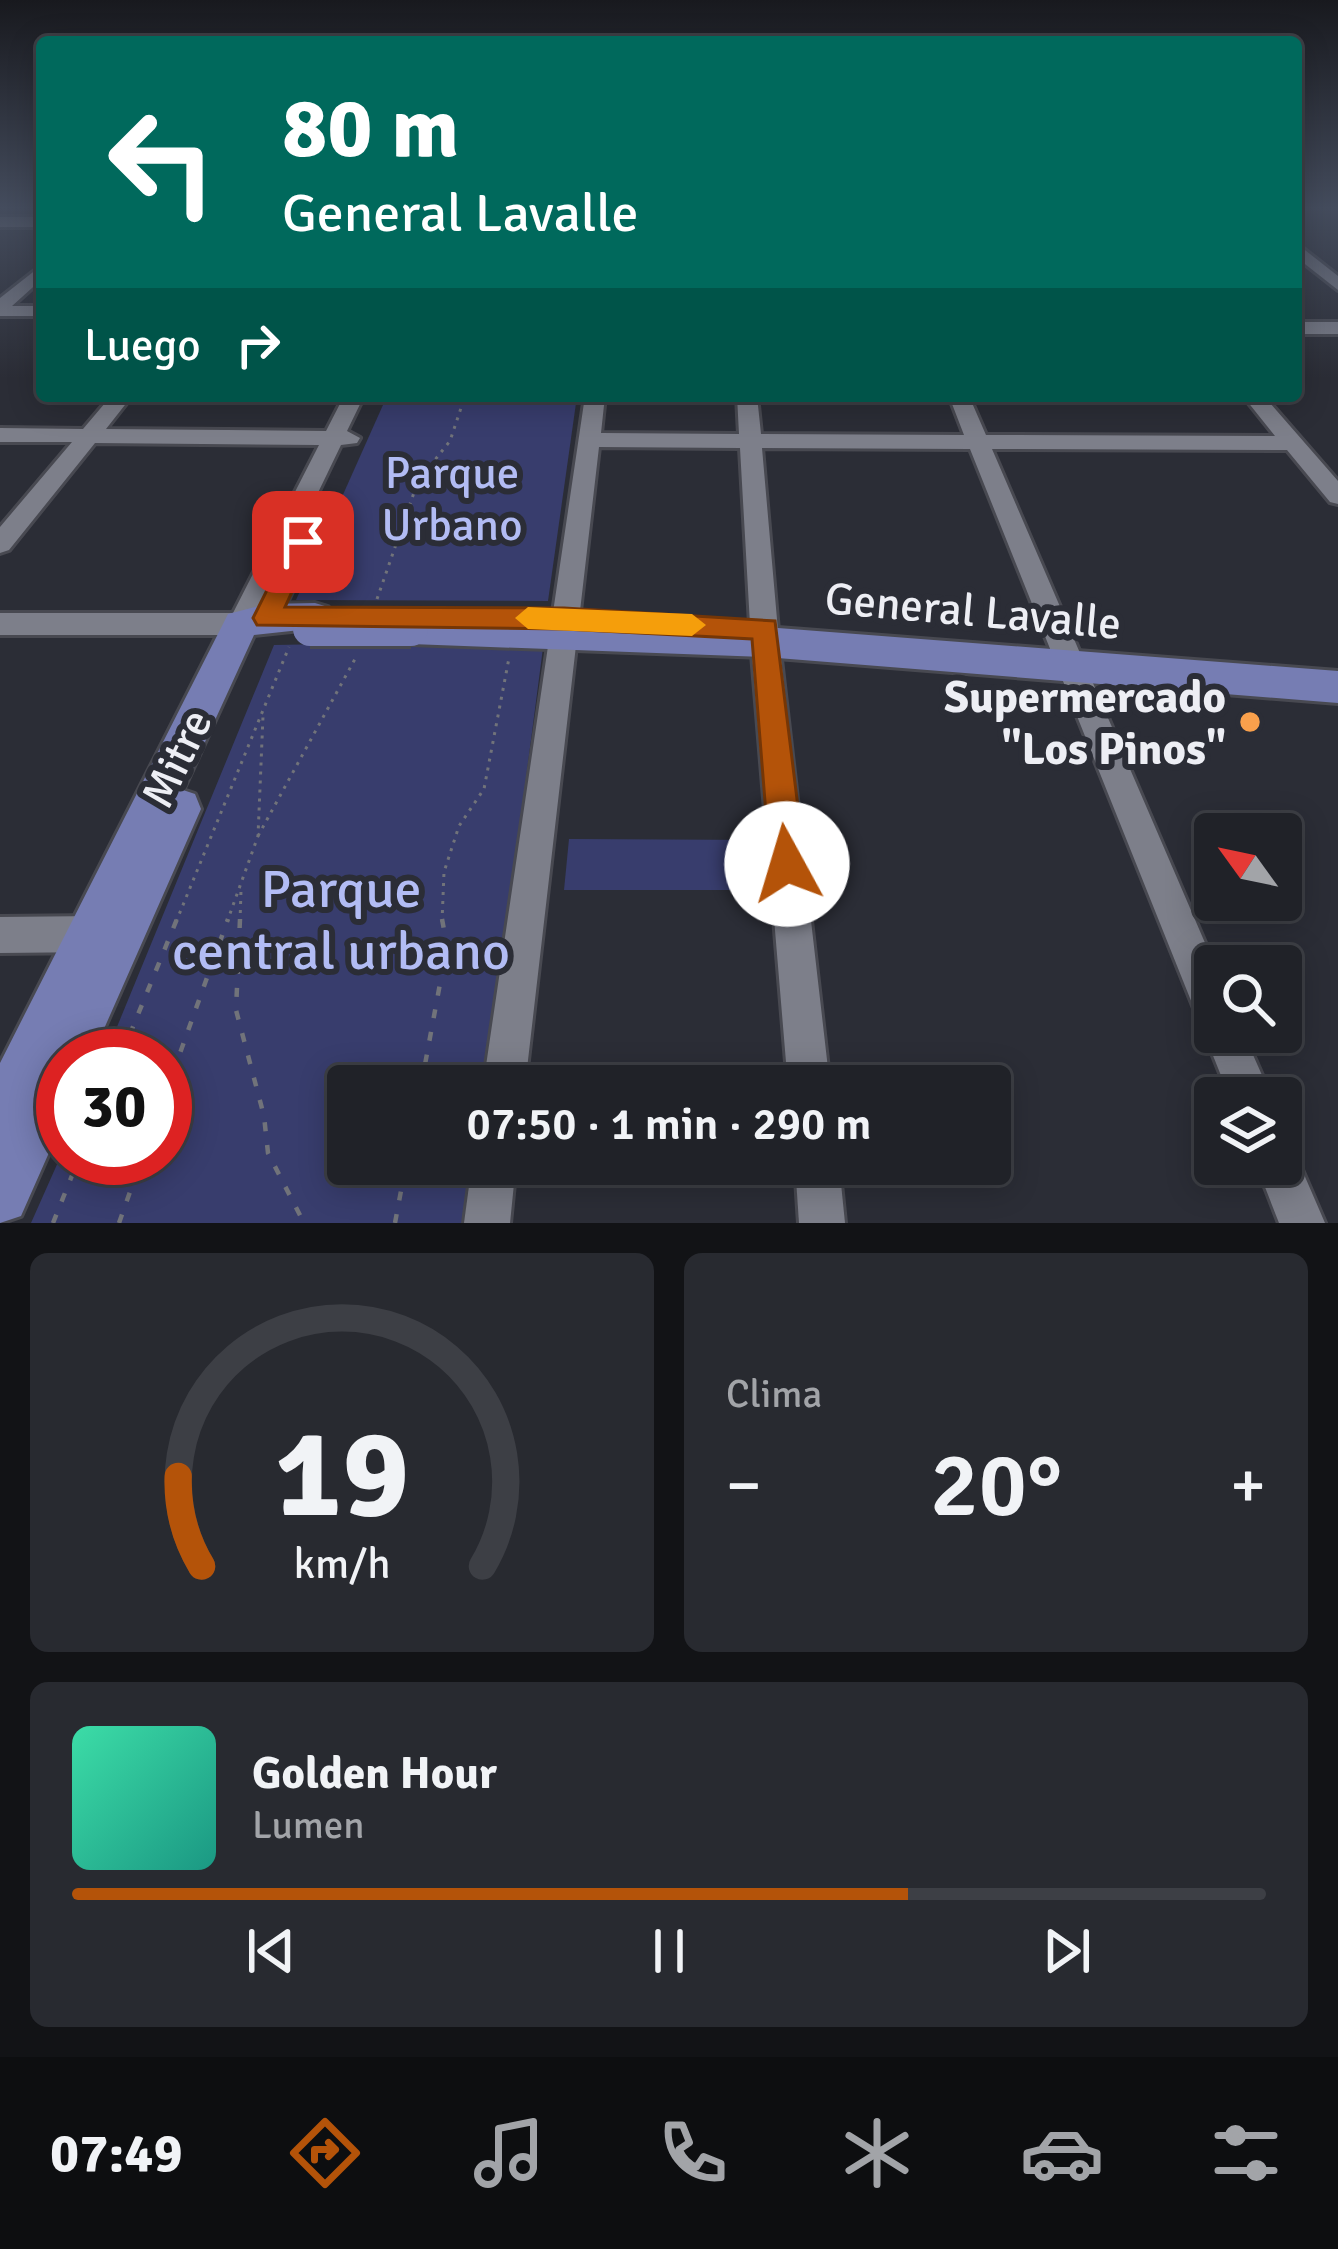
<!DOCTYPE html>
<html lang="es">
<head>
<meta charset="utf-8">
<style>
  :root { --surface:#202228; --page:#282a30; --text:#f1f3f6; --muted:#a2a4a8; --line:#3d3f45; --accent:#b45309 }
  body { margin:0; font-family:Signika,sans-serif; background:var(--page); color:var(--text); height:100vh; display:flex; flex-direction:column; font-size:45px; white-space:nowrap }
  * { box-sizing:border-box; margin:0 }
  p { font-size:39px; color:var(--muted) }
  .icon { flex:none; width:66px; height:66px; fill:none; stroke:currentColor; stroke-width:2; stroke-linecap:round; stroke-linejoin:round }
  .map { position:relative; height:1223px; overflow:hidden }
  .side { display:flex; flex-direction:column; gap:30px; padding:30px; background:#121316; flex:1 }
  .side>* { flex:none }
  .banner { position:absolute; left:36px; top:36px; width:1266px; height:366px; border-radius:12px; box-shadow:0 6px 30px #0003,0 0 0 3px var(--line); background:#00695c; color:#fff; overflow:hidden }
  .needle { width:78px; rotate:303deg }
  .buttons { position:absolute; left:1194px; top:813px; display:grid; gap:24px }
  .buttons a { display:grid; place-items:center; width:108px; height:108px; border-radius:12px; background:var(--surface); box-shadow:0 6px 30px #0003,0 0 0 3px var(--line); font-size:60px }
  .speed { position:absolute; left:36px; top:1029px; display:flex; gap:24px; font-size:60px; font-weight:700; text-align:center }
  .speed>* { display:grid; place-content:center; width:156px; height:156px; border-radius:50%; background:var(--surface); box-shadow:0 6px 30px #0003,0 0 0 3px var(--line); line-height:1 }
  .speed .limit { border:18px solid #d22; background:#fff; color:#111 }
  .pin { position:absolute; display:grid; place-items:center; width:102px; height:102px; color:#fff; margin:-51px; border-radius:24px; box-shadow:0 6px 18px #0006 }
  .me { position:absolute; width:132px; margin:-66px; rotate:354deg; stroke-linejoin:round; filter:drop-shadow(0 0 9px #0008) }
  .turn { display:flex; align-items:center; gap:42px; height:252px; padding:0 48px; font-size:54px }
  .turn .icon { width:156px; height:156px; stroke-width:2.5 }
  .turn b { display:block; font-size:84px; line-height:102px }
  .then { display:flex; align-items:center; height:114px; padding:0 48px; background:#0003; gap:24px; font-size:45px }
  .big { font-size:90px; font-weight:600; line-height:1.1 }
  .side .tile { flex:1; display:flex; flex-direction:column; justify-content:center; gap:18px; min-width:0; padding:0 42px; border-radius:18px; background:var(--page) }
  .side .dial { align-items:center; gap:0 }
  .dial svg { height:312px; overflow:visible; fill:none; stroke:var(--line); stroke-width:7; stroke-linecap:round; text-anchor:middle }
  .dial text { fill:var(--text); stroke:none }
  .song { display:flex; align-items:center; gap:36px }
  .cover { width:144px; height:144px; border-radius:18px; background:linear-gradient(135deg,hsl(160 70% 55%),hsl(170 70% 35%)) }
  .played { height:12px; border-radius:6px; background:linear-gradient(90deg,var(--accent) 70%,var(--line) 70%) }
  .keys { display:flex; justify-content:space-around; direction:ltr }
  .heat { display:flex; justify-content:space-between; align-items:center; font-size:66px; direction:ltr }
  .side .tiles { flex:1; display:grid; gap:30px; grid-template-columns:1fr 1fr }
  .tile:last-child { grid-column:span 2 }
  .trip { position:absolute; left:327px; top:1065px; width:684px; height:120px; border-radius:12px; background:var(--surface); box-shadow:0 6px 30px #0003,0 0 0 3px var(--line); font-weight:600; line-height:120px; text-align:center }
  .menu { display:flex; height:192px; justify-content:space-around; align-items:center; background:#0d0e10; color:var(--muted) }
  .menu .icon { width:84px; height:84px }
  .menu .current { color:var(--accent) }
  .menu b { font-size:54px; color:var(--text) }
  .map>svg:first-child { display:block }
</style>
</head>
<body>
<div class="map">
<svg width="1338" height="1223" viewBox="0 0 1338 1223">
  <rect width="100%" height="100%" fill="#2b2d36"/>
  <g fill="#383d6d">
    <path d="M387,396H577L548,601L296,600Z"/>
    <path d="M544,640L486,1086H348V1164H476L468,1223H31L63,1151V1158H165V1056H105L274,645Z"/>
    <path d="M569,839L766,840L770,890H564Z"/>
  </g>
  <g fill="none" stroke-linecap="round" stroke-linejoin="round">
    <g stroke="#484951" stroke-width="6">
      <g id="minor">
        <rect x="0" y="217" width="42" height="10"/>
        <path d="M1296,243L1338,276V290L1296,257Z"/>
        <path d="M42,265V279L12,306H42V316H0V298Z"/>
        <rect x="1296" y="322" width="42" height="12"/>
        <path d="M111,396H132L106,429L326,431L344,396H364L347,431L360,438L357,443L341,445L314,501L327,502L331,508L276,626L266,629L255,623L251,632L241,635H0V613H233L319,445L95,443L9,550L0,553V527L72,442H0V428L83,429Z"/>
        <path d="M585,396H605L601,433L739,434L737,396H757L761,434L964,435L949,396H969L986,435L1275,436L1243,396H1264L1338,481V504L1330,502L1287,450L992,449L1215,966V1032H1243L1272,1098H1230L970,449L762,448L779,642L830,1086H788L751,642L740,448L599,447L525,1086H483Z"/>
        <path d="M98,916L111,921L116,934L111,947L98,952L0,953V917Z"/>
        <path d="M1281,1143L1293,1149L1325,1223H1279L1256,1164H1281Z"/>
        <path d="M472,1164H516L510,1223H464Z"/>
        <path d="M795,1164H839L845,1223H799Z"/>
      </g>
    </g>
    <g stroke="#484951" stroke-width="6">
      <g id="major">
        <path d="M315,603L328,607L333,617L328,627L254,635L183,790L195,794L201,809L92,1056H63V1121L21,1216L0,1223V1063L223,624L228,614L266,604Z"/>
        <path d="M411,614L765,627L1338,671V703L765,657L411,644L398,639L393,629L398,619Z"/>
      </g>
    </g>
    <g stroke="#71737a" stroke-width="3" stroke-dasharray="3 6" stroke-linecap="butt">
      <path d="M377,599L418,481L450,441L465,396"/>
      <path d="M258,836L355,659"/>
      <path d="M176,922L289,647"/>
      <path d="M227,922L258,836L263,716"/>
      <path d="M240,922L241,890"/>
      <path d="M442,922L444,872L459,826L484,789L509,658"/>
    </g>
    <g stroke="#71737a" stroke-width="4.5" stroke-dasharray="9 14" stroke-linecap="butt">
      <path d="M240,919L236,1010L264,1116L268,1153L304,1223"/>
      <path d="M121,1056L177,919"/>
      <path d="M421,1086L447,946L442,919"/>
      <path d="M165,1095L228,919"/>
      <path d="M53,1223L79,1158"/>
      <path d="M119,1223L142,1158"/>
      <path d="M395,1223L406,1164"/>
    </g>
    <use href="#minor" fill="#7d7f8a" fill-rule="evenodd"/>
    <use href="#major" fill="#767db3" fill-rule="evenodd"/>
    <g stroke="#484951" stroke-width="40" stroke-linecap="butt">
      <path id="major-bridge" d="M310,629H411"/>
    </g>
    <use href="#major-bridge" stroke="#767db3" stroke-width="34"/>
  </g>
  <linearGradient id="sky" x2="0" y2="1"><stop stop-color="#18191e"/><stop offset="0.55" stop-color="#444c5d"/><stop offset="1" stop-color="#444c5d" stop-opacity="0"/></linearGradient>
  <rect width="1338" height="378" fill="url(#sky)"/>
  <path fill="#b45309" stroke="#753606" stroke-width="3" d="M303,533L315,542L285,607L564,608L775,621L805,864L800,876L787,881L775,876L770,864L752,639L564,629L257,625L253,618L294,536Z"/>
  <path fill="#f59e0b" d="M528,607L692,614L706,625L692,636L528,629L515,618Z"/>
  <circle fill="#f9a04c" stroke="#2b2d36" stroke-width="4.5" cx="1250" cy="722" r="12"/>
  <g text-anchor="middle" stroke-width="12" stroke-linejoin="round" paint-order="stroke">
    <g font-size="45" fill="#b2bcf4" stroke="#2b2d36">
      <text x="452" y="488">Parque<tspan x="452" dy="52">Urbano</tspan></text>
    </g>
    <g font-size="45" fill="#edeef4" stroke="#2b2d36">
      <text transform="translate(973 610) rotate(5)" y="16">General Lavalle</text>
      <text transform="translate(176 758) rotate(-64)" y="16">Mitre</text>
    </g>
    <g font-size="45" font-weight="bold" fill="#edeef4" stroke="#2b2d36" text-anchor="end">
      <text x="1226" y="712">Supermercado<tspan x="1226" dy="52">"Los Pinos"</tspan></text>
    </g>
    <g font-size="54" fill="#b2bcf4" stroke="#2b2d36">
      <text x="341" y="907">Parque<tspan x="341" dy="62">central urbano</tspan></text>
    </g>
  </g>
</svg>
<div class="buttons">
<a><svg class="needle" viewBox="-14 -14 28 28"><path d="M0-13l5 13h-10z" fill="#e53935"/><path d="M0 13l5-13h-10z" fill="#a2a4a8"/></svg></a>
<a><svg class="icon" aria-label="search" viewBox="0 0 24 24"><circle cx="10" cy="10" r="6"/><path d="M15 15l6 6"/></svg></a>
<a><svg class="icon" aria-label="layers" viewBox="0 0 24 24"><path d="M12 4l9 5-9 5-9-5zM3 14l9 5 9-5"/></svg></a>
</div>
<div class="speed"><div class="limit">30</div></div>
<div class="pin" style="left:303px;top:542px;background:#d93025"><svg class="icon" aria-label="arrive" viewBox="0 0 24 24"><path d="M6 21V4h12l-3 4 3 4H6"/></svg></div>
<svg class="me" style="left:787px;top:864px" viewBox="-20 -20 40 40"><circle r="19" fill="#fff"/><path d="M0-13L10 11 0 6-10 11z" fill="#b45309"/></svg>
<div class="trip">07:50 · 1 min · 290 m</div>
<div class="banner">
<div class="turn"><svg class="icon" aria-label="left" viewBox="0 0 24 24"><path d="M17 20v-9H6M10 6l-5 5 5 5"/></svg><div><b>80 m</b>General Lavalle</div></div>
<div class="then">Luego<svg class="icon" aria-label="right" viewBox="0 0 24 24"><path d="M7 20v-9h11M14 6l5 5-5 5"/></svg></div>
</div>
</div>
<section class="side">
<div class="tiles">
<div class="tile dial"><svg viewBox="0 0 100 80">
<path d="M14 69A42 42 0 1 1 86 69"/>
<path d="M14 69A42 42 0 0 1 8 46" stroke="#b45309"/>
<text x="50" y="56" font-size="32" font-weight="700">19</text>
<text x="50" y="72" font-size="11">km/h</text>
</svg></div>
<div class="tile"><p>Clima</p>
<div class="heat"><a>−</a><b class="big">20°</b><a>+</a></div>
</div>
<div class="tile">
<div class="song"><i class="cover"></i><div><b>Golden Hour</b><p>Lumen</p></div></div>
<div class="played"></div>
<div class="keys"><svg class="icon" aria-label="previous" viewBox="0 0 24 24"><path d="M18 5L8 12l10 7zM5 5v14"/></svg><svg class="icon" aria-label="pause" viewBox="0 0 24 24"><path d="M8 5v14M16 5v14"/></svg><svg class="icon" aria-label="next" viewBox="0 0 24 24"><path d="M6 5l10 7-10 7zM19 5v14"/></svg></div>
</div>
</div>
</section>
<nav class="menu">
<b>07:49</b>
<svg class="icon current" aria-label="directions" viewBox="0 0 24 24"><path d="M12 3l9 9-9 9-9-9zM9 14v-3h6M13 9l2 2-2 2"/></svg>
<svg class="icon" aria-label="music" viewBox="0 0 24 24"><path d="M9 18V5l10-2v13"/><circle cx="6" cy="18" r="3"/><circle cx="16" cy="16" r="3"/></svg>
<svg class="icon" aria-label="phone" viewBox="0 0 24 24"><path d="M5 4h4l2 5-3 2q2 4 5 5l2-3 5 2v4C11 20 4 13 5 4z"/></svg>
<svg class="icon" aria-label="climate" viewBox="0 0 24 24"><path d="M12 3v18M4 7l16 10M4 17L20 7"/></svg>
<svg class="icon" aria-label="car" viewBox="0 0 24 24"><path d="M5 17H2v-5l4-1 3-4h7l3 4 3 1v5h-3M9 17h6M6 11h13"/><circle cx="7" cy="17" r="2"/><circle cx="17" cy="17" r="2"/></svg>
<svg class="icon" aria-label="filters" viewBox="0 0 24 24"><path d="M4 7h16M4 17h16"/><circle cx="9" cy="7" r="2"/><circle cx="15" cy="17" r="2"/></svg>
</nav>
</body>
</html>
